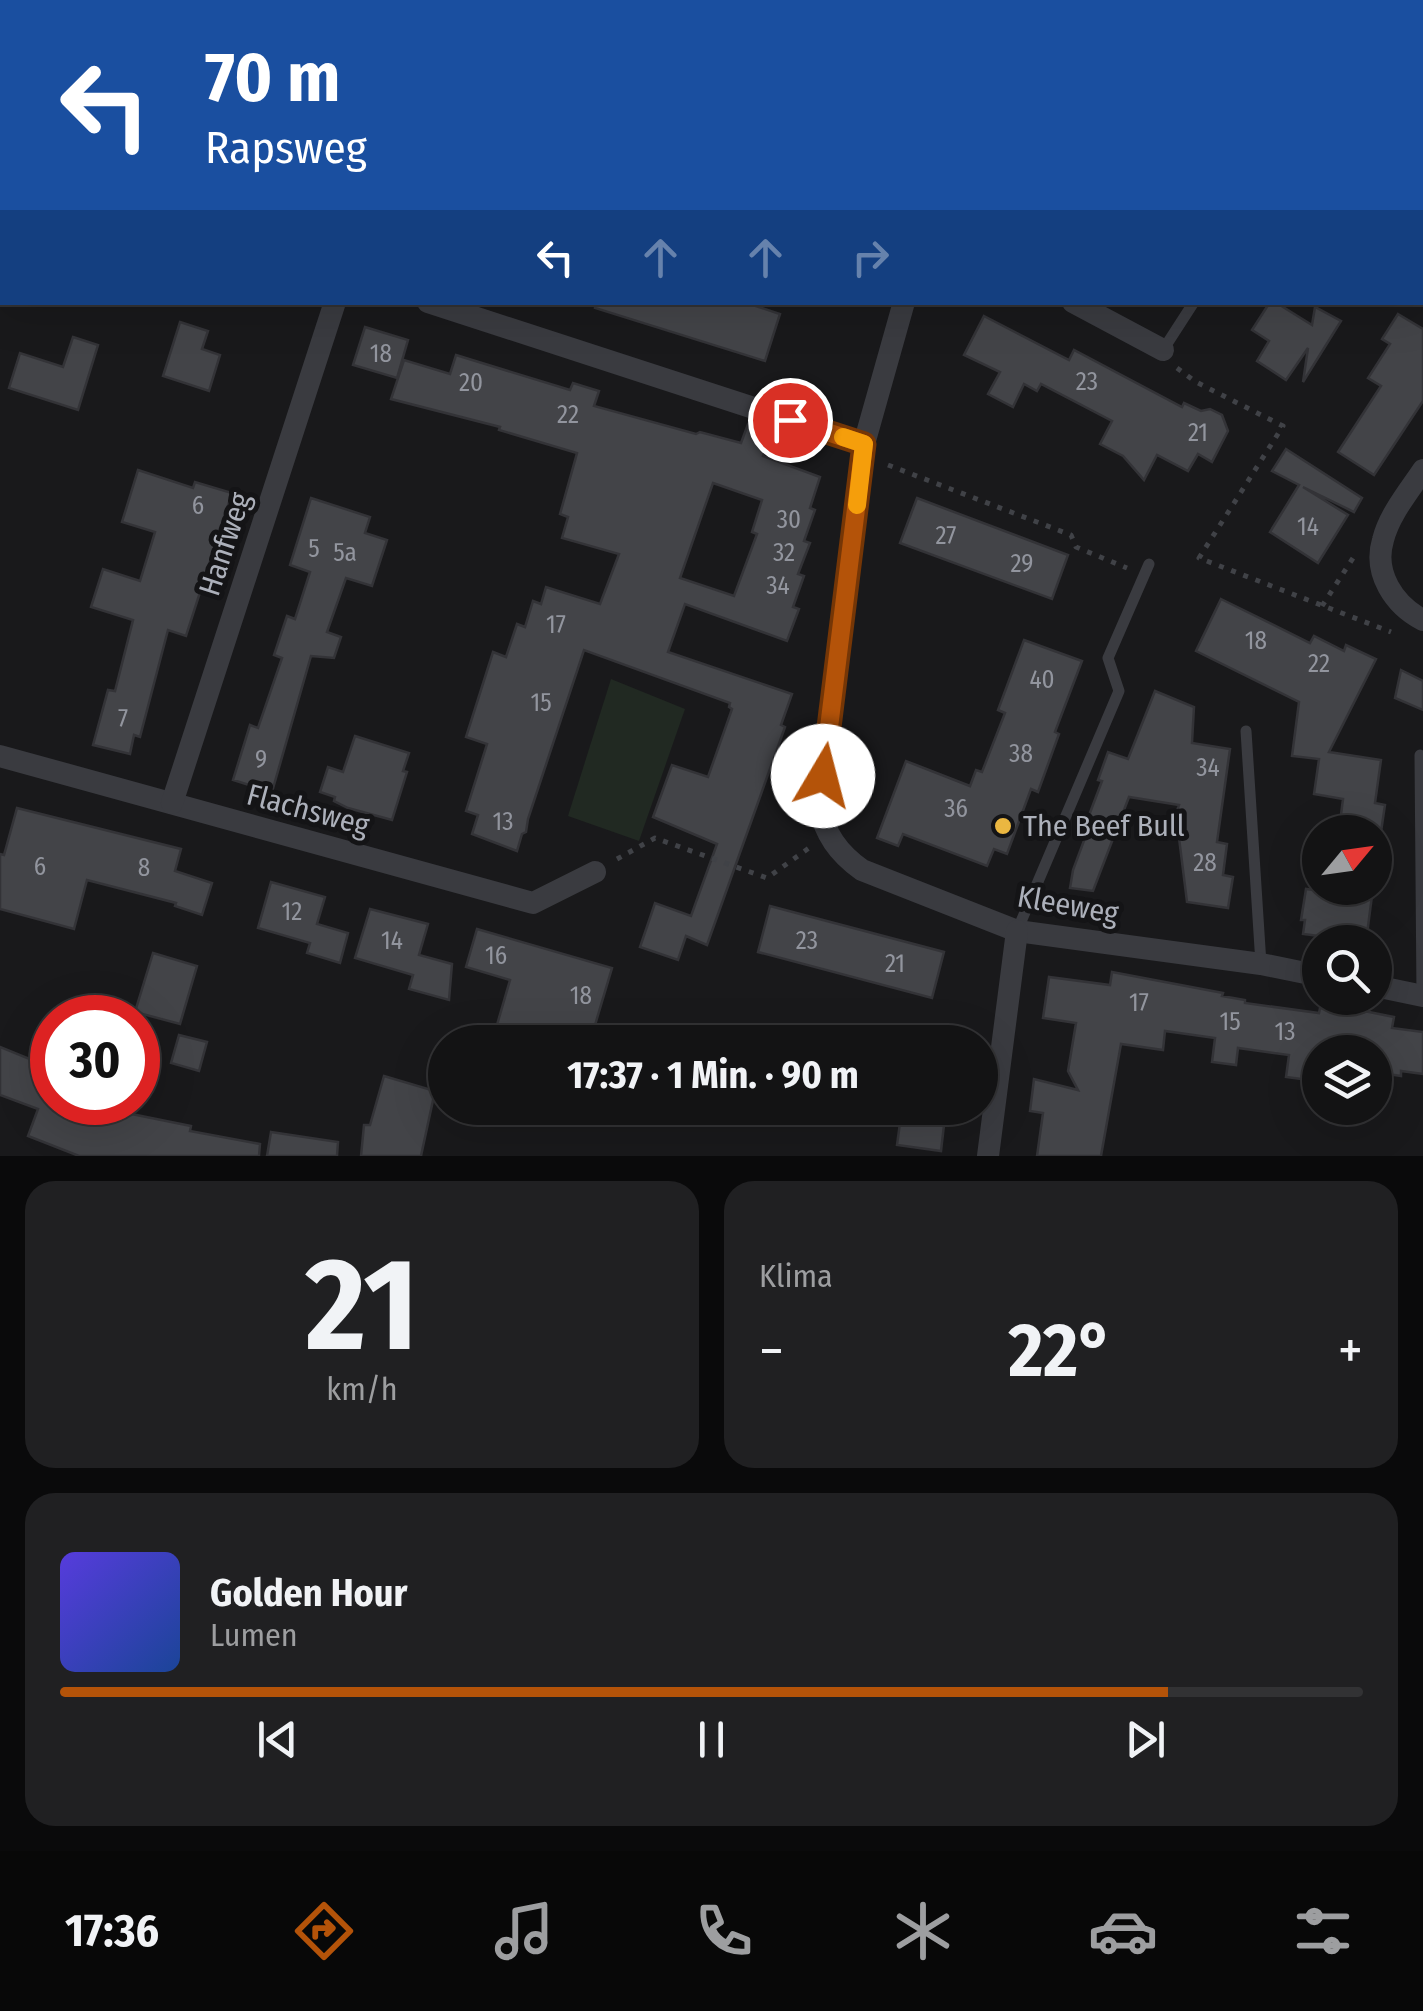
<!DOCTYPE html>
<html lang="de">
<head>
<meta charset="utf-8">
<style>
  :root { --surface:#131314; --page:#202022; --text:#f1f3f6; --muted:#9d9ea0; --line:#323234; --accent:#b45309 }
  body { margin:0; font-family:"Fira Sans Condensed",sans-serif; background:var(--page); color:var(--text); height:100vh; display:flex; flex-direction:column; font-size:38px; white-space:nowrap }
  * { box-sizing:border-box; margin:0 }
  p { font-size:32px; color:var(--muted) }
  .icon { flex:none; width:55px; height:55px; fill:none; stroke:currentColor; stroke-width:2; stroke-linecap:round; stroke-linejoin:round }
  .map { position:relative; height:1156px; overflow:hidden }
  .drawer { display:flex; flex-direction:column; gap:25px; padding:25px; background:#0a0a0b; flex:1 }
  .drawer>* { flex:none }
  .guide { position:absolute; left:0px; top:0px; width:1425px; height:305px; box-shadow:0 10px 40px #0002,0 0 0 2px var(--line); background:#1a4fa0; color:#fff; overflow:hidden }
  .needle { width:65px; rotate:61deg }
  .controls { position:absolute; left:1302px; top:815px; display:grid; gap:20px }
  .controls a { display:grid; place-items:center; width:90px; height:90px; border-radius:50%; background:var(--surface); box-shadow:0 10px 40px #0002,0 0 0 2px var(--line); font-size:50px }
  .speed { position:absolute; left:30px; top:995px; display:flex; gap:20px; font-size:50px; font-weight:700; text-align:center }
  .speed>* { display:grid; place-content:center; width:130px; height:130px; border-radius:50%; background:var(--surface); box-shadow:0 10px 40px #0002,0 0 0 2px var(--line); line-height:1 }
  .speed .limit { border:15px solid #d22; background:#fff; color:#111 }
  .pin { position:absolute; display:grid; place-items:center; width:85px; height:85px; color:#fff; margin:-42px; border:5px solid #fff; border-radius:50%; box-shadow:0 2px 10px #0007 }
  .me { position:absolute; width:110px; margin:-55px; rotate:8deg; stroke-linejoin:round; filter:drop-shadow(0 0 8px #0008) }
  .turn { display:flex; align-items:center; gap:35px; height:210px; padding:0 40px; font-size:45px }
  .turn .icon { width:130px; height:130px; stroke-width:2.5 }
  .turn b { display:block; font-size:70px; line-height:85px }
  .lanes { display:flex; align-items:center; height:95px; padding:0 40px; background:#0003; justify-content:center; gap:50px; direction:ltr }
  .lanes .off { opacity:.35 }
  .big { font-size:75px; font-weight:700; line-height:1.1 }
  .drawer .widget { flex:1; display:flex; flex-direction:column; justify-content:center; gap:15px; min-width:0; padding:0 35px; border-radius:30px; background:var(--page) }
  .drawer .dial { align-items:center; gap:0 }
  .dial b { font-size:130px; line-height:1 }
  .song { display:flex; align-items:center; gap:30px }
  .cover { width:120px; height:120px; border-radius:15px; background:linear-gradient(135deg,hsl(250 70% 55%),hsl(220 70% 35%)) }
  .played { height:10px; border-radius:5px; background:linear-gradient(90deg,var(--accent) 85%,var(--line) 85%) }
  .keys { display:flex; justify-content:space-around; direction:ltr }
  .heat { display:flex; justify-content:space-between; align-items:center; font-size:55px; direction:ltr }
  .drawer .tiles { flex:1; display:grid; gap:25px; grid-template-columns:1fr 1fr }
  .widget:last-child { grid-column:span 2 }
  .trip { position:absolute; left:428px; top:1025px; width:570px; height:100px; border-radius:50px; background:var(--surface); box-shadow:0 10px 40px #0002,0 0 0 2px var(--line); font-weight:700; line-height:100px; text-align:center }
  .tabs { display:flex; height:160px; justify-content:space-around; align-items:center; background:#080808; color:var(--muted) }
  .tabs .icon { width:70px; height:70px }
  .tabs .active { color:var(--accent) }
  .tabs b { font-size:45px; color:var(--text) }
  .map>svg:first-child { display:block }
</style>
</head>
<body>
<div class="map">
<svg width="1423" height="1156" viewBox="0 0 1423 1156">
  <rect width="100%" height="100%" fill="#19191b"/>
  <path fill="#212922" d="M611,679L685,709L639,841L568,816Z"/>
  <g fill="#434448" stroke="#333337" stroke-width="2.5" fill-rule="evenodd">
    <path d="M596,302H744L780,314L765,361L595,308Z"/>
    <path d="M1270,302H1275L1312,325L1315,307L1341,321L1303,382L1308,348L1286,380L1257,361L1269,341L1252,330Z"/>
    <path d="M1398,314L1423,329V401L1374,475L1338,452L1381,386L1368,378L1390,344L1382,339Z"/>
    <path d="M984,316L1069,360L1074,350L1182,407L1184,403L1201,411L1210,409L1222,415L1228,431L1212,462L1198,454L1188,471L1157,455L1144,480L1123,456L1100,444L1112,421L1041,384L1037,391L1024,384L1013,407L988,394L1000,372L964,355Z"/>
    <path d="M180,322L208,331L202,349L220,355L209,391L163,376Z"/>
    <path d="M365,327L408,340L397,378L353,365Z"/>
    <path d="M73,337L98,345L78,410L9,388L20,353L63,367Z"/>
    <path d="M456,355L570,390L573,383L599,391L594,406L696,434L700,432L741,443L748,424L771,432L763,456L820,477L810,508L815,510L804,541L810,543L798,574L804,576L793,607L799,609L787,641L685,604L668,652L792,694L781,725L785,727L707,945L686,936L678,960L640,947L655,903L691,916L717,844L653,817L672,765L708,777L732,709L729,707L730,703L584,650L528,819L526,832L522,834L517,851L472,834L478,815L466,811L487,744L466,737L493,652L506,657L517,624L525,627L533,601L541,604L546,587L600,604L619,554L562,538L568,517L560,514L577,453L499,430L500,427L391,399L404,360L450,374ZM713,483L762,500L752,532L757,534L734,596L680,578Z"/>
    <path d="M1286,449L1362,498L1354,512L1303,487L1348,515L1318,563L1270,532L1299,485L1272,471Z"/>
    <path d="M138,470L193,488L195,482L232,493L186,636L168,630L140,737L134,735L130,754L93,745L108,690L115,691L133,620L91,607L103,569L140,581L155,532L122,522Z"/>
    <path d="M311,498L370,517L365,533L387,540L372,586L346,578L327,632L341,637L334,658L311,656L272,792L233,780L250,725L258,728L282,658L274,655L287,616L295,619L310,572L290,565Z"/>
    <path d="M917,498L1068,555L1052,599L900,543Z"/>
    <path d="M1221,599L1310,643L1314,636L1344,651L1346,645L1376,659L1329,752L1381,760L1375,803L1385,805L1381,832L1339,830L1343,799L1314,794L1319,759L1292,756L1299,702L1196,651Z"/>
    <path d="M1024,640L1082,661L1055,732L1059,734L1038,792L1031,789L1007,854L994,849L987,866L903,834L898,846L877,838L906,761L970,786L976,770L982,772L1005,713L998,710Z"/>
    <path d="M1401,670L1423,681V710L1395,698Z"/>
    <path d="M1155,691L1194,707L1192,743L1230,749L1217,842L1227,844L1223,875L1233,877L1228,908L1187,902L1176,814L1179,805L1129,797L1093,891L1070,888L1073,870L1092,819L1088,818L1102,781L1098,780L1108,752L1128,759Z"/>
    <path d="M355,736L409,753L403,771L407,772L392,820L348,808L334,801L335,797L320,792L328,767L343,772Z"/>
    <path d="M17,808L181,849L175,871L212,883L202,915L175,906L176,903L87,880L74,929L0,909V854L4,855Z"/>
    <path d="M271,882L325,897L317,924L348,933L340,963L307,953L310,943L258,928Z"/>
    <path d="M1334,888H1373L1366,942L1303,934L1305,920H1301L1306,889L1330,892Z"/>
    <path d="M770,906L944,952L932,998L758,952Z"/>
    <path d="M370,909L428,924L419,955L452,964L449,1000L409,989L413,975L355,958Z"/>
    <path d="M477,929L612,968L590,1042H492L510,980L466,967Z"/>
    <path d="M153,953L197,966L180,1024L135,1012Z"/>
    <path d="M1112,972L1223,993L1222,996L1245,1000V1003L1319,1013L1320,1008L1333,1010L1334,1005L1394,1017L1392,1028L1423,1032V1074L1401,1071V1076L1375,1072V1052L1314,1049L1309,1080L1286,1077L1289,1055L1238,1048L1236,1065L1212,1062L1215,1038L1165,1031L1163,1050L1121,1044L1101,1156H1037L1043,1113L1030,1111L1034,1079L1078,1090L1068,1071L1076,1023L1043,1018L1049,977L1110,985Z"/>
    <path d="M179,1035L207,1042L199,1071L171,1063Z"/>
    <path d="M0,1047L52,1068V1102H104L102,1108L191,1126L190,1131L260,1144L259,1156H79L28,1136L38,1109L0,1095Z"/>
    <path d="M384,1076L435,1091L421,1156H361L364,1125H370Z"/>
    <path d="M902,1108H946L941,1151L897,1145Z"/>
    <path d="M271,1132L338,1142L337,1156H267Z"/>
  </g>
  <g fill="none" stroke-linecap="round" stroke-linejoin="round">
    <g stroke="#404247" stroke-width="5" stroke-dasharray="5 8" stroke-linecap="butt">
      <path d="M429,0L433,2"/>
      <path d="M838,0L843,2"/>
      <path d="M975,0L980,2"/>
      <path d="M766,2L768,0"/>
      <path d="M1177,368L1196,382L1283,426L1199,558L1391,632"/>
      <path d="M888,465L1071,535L1076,547L1127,568"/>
      <path d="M1322,606L1353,558"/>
      <path d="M617,859L655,838L767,878L809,848"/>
    </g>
    <g stroke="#3a3b40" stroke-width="11">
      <path d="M245,2L246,0"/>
      <path d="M1163,350L1194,302"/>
      <path d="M1246,731L1261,964"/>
      <path d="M1420,755L1422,995"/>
      <path d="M1017,931L1119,691L1108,658L1149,564"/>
    </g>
    <g stroke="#3a3b40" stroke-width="22">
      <path d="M1044,2L1046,0"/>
      <path d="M0,165L2,166"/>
      <path d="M428,302L864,444"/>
      <path d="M904,302L864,444L819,806C825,834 838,853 862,870L1017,931L1261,964L1320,976"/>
      <path d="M1073,302L1163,350"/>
      <path d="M1423,470C1409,491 1389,515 1383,540C1373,573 1394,605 1423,620"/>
      <path d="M0,756L533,903L595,872"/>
      <path d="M172,803L335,302"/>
      <path d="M1375,986L1423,996"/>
      <path d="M988,1156L1017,931"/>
    </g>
  </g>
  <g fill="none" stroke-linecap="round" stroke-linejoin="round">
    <g stroke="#753606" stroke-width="25">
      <path id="route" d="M790,420L864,444L823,776"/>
    </g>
    <use href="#route" stroke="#b45309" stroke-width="18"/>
    <path stroke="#f59e0b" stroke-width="18" d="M843,437L864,444L857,505"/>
  </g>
  <circle fill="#ebb741" stroke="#141416" stroke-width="4" cx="1003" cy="826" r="10"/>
  <g text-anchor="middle" stroke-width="10" stroke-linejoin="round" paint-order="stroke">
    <g font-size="25" fill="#92959e">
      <text x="381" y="362">18</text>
      <text x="1087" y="390">23</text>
      <text x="471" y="391">20</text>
      <text x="568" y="423">22</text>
      <text x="1198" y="441">21</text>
      <text x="198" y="514">6</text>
      <text x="789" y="528">30</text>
      <text x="1308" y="535">14</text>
      <text x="946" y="544">27</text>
      <text x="314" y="557">5</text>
      <text x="345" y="561">5a</text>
      <text x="784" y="561">32</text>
      <text x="1022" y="572">29</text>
      <text x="778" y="594">34</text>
      <text x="556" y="633">17</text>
      <text x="1256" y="649">18</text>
      <text x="1319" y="672">22</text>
      <text x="1042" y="688">40</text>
      <text x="541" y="711">15</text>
      <text x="123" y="727">7</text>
      <text x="1021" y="762">38</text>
      <text x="261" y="768">9</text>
      <text x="1208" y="776">34</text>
      <text x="956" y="817">36</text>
      <text x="503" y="830">13</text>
      <text x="1205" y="871">28</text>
      <text x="40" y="875">6</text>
      <text x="144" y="876">8</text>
      <text x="292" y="920">12</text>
      <text x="392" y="949">14</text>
      <text x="807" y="949">23</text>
      <text x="496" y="964">16</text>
      <text x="895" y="972">21</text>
      <text x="581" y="1004">18</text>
      <text x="1139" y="1011">17</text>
      <text x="1230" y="1030">15</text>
      <text x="1285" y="1040">13</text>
    </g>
    <g font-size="30" fill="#acb0ba" stroke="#141416">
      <text transform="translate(225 544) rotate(-72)" y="10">Hanfweg</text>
      <text transform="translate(308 810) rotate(15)" y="10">Flachsweg</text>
      <text transform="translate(1068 905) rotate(10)" y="10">Kleeweg</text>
    </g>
    <g font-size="30" fill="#acb0ba" stroke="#141416" text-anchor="start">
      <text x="1023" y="836">The Beef Bull</text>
    </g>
  </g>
</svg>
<div class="controls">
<a><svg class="needle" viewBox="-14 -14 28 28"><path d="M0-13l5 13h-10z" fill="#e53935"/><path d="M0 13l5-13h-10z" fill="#9d9ea0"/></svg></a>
<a><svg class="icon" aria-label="search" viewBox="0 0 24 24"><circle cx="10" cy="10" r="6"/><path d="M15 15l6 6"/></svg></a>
<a><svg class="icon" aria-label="layers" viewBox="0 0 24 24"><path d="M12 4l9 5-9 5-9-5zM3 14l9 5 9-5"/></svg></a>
</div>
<div class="speed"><div class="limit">30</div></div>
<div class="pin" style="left:790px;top:420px;background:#d93025"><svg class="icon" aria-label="arrive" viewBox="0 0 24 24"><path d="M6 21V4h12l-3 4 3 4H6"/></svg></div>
<svg class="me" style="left:823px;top:776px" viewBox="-20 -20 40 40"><circle r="19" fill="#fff"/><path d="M0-13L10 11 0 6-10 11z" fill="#b45309"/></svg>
<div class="trip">17:37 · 1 Min. · 90 m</div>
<div class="guide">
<div class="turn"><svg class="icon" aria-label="left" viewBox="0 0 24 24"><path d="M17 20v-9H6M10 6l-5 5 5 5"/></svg><div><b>70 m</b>Rapsweg</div></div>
<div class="lanes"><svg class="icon" aria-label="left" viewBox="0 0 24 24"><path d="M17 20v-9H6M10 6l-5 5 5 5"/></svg><svg class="icon off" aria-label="ahead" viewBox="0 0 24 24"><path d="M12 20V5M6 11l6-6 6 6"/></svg><svg class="icon off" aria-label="ahead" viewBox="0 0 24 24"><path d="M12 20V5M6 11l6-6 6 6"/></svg><svg class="icon off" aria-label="right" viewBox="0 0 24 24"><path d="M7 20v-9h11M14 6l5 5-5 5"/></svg></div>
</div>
</div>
<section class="drawer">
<div class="tiles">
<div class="widget dial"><b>21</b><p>km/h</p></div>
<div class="widget"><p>Klima</p>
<div class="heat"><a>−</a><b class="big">22°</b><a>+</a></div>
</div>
<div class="widget">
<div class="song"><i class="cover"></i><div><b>Golden Hour</b><p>Lumen</p></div></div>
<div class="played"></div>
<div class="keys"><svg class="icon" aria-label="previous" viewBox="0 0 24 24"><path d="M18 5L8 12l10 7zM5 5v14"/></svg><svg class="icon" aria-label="pause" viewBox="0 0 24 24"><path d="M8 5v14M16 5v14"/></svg><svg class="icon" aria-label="next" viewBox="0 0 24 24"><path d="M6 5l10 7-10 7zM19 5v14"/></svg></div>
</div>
</div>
</section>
<nav class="tabs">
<b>17:36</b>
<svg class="icon active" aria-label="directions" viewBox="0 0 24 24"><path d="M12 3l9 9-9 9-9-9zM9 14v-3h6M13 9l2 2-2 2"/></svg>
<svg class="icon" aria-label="music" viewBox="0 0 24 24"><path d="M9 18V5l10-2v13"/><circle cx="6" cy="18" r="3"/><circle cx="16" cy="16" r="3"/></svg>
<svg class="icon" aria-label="phone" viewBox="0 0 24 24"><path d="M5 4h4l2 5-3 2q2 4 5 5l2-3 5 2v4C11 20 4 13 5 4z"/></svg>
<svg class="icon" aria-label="climate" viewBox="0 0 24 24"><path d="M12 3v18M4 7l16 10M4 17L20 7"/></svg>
<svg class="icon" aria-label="car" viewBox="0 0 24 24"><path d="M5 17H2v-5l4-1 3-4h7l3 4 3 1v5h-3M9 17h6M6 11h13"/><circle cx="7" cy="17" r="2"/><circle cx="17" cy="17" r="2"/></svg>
<svg class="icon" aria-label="filters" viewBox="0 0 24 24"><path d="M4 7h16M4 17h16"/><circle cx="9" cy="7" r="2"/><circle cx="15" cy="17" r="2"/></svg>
</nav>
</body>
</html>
